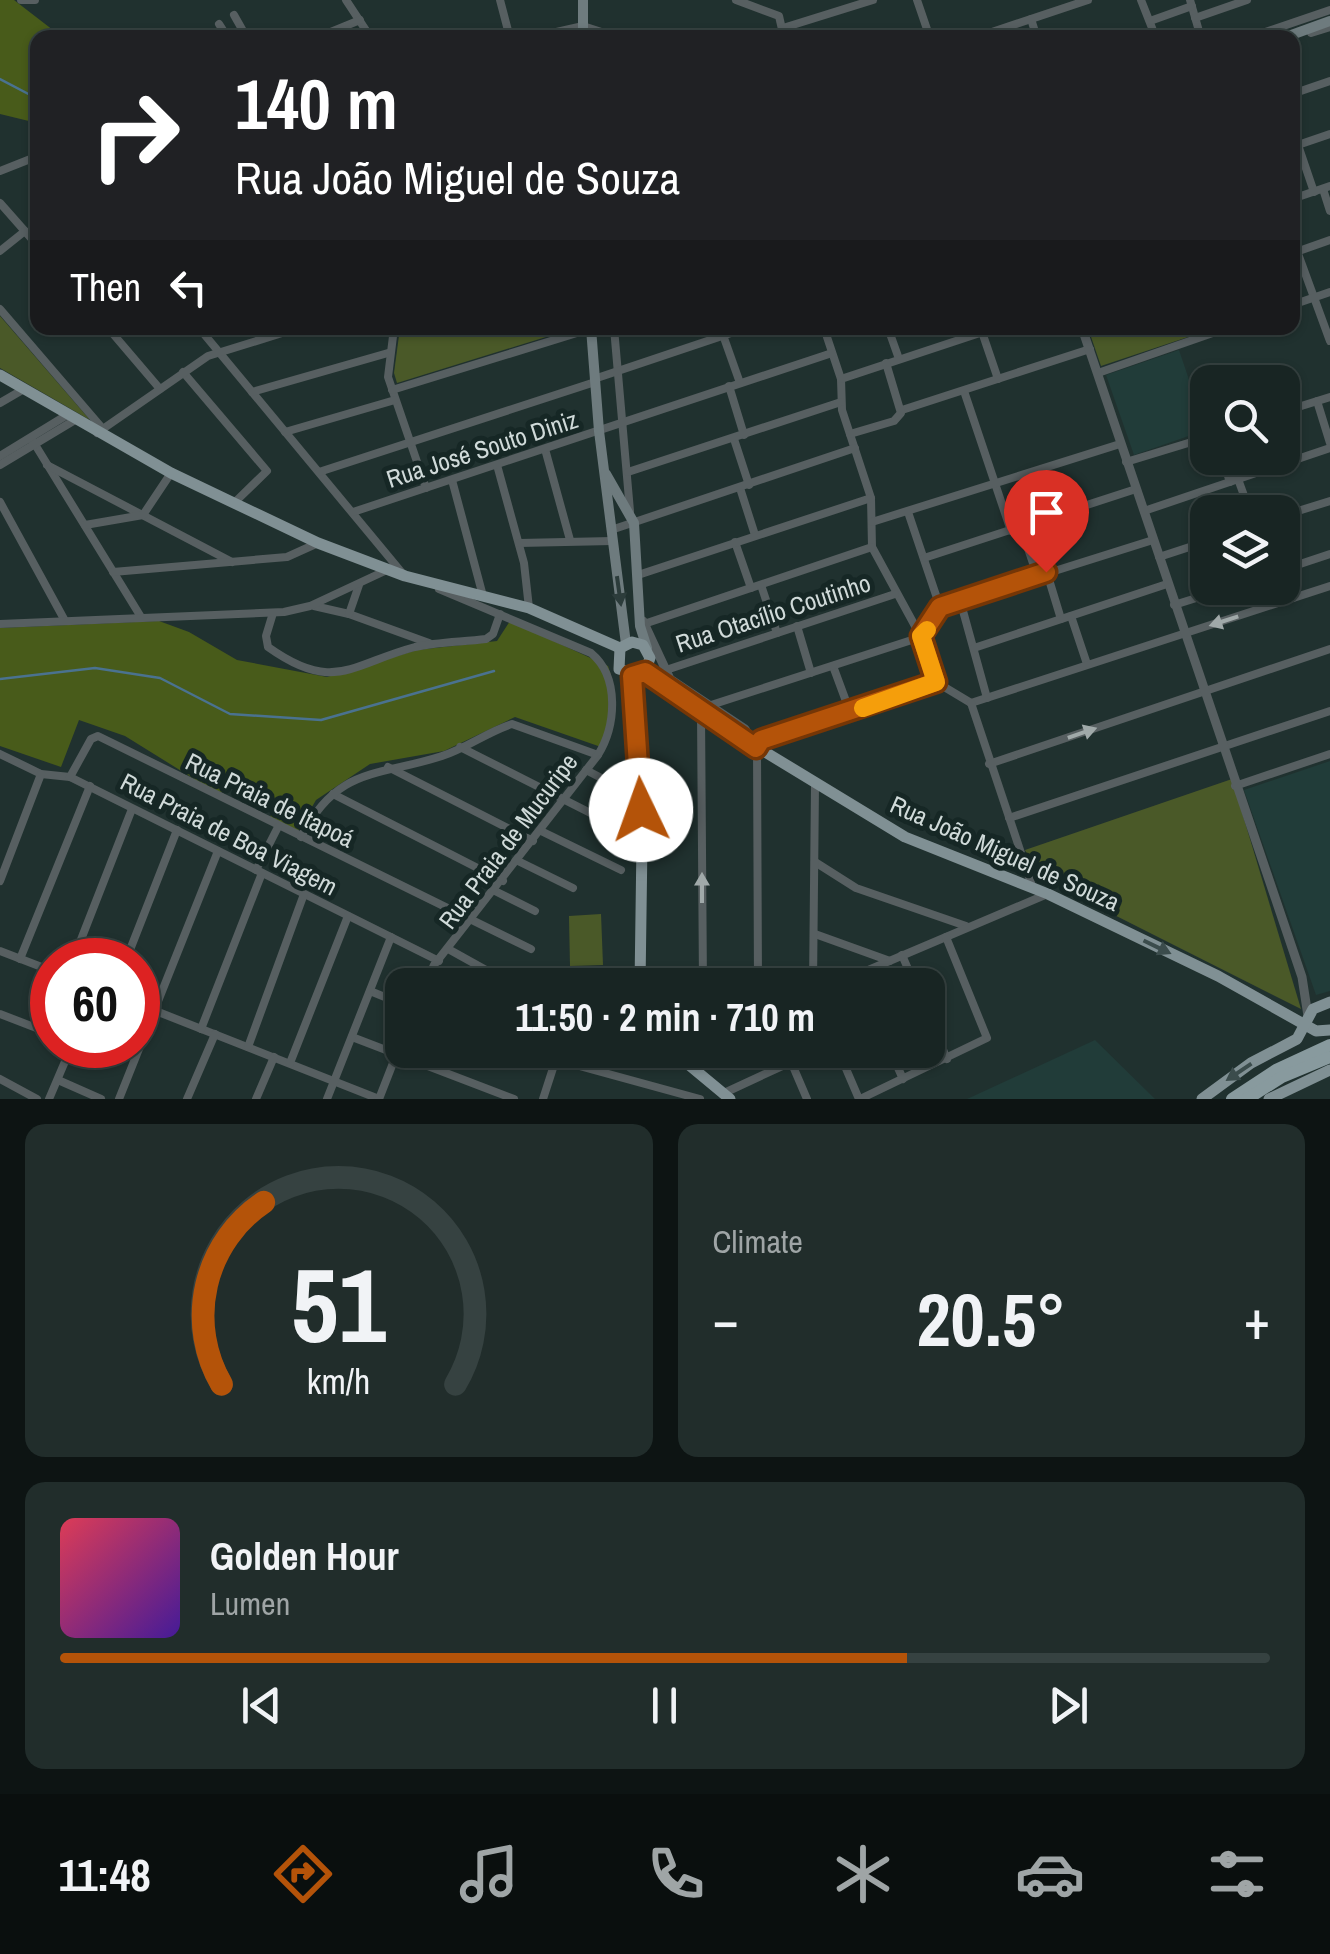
<!DOCTYPE html>
<html lang="en">
<head>
<meta charset="utf-8">
<style>
  :root { --surface:#182523; --page:#212d2b; --text:#f1f3f6; --muted:#9fa5a6; --line:#364241; --accent:#b45309 }
  body { margin:0; font-family:"Archivo Narrow",sans-serif; background:var(--page); color:var(--text); height:100vh; display:flex; flex-direction:column; font-size:38px; white-space:nowrap }
  * { box-sizing:border-box; margin:0 }
  p { font-size:32px; color:var(--muted) }
  .icon { flex:none; width:55px; height:55px; fill:none; stroke:currentColor; stroke-width:2; stroke-linecap:round; stroke-linejoin:round }
  .map { position:relative; height:1099px; overflow:hidden }
  .sheet { display:flex; flex-direction:column; gap:25px; padding:25px; background:#0d1413; flex:1 }
  .sheet>* { flex:none }
  .top-card { position:absolute; left:30px; top:30px; width:1270px; height:305px; border-radius:20px; box-shadow:0 2px 8px #0004,0 0 0 2px var(--line); background:#202124; color:#fff; overflow:hidden }
  .controls { position:absolute; left:1190px; top:365px; display:grid; gap:20px }
  .controls a { display:grid; place-items:center; width:110px; height:110px; border-radius:20px; background:var(--surface); box-shadow:0 2px 8px #0004,0 0 0 2px var(--line); font-size:50px }
  .speed { position:absolute; left:30px; top:938px; display:flex; gap:20px; font-size:50px; font-weight:700; text-align:center }
  .speed>* { display:grid; place-content:center; width:130px; height:130px; border-radius:50%; background:var(--surface); box-shadow:0 2px 8px #0004,0 0 0 2px var(--line); line-height:1 }
  .speed .limit { border:15px solid #d22; background:#fff; color:#111 }
  .pin { position:absolute; display:grid; place-items:center; width:85px; height:85px; color:#fff; margin:-102px -42px; border-radius:50% 50% 50% 0; rotate:-45deg; box-shadow:0 0 10px #0007 }
  .pin .icon { rotate:45deg }
  .me { position:absolute; width:110px; margin:-55px; rotate:357deg; stroke-linejoin:round; filter:drop-shadow(0 0 8px #0008) }
  .turn { display:flex; align-items:center; gap:35px; height:210px; padding:0 40px; font-size:45px }
  .turn .icon { width:130px; height:130px; stroke-width:2.5 }
  .turn b { display:block; font-size:70px; line-height:85px }
  .then { display:flex; align-items:center; height:95px; padding:0 40px; background:#0003; gap:20px; font-size:38px }
  .big { font-size:75px; font-weight:800; line-height:1.1 }
  .sheet .card { flex:1; display:flex; flex-direction:column; justify-content:center; gap:15px; min-width:0; padding:0 35px; border-radius:20px; background:var(--page) }
  .sheet .dial { align-items:center; gap:0 }
  .dial svg { height:260px; overflow:visible; fill:none; stroke:var(--line); stroke-width:7; stroke-linecap:round; text-anchor:middle }
  .dial text { fill:var(--text); stroke:none }
  .song { display:flex; align-items:center; gap:30px }
  .cover { width:120px; height:120px; border-radius:15px; background:linear-gradient(135deg,hsl(350 70% 55%),hsl(260 70% 35%)) }
  .played { height:10px; border-radius:5px; background:linear-gradient(90deg,var(--accent) 70%,var(--line) 70%) }
  .keys { display:flex; justify-content:space-around; direction:ltr }
  .heat { display:flex; justify-content:space-between; align-items:center; font-size:55px; direction:ltr }
  .sheet .tiles { flex:1; display:grid; gap:25px; grid-template-columns:1fr 1fr }
  .card:last-child { grid-column:span 2 }
  .trip { position:absolute; left:385px; top:968px; width:560px; height:100px; border-radius:20px; background:var(--surface); box-shadow:0 2px 8px #0004,0 0 0 2px var(--line); font-weight:800; line-height:100px; text-align:center }
  .tab-bar { display:flex; height:160px; justify-content:space-around; align-items:center; background:#0a0f0e; color:var(--muted) }
  .tab-bar .icon { width:70px; height:70px }
  .tab-bar .on { color:var(--accent) }
  .tab-bar b { font-size:45px; color:var(--text) }
  .map>svg:first-child { display:block }
</style>
</head>
<body>
<div class="map">
<svg width="1330" height="1099" viewBox="0 0 1330 1099">
  <rect width="100%" height="100%" fill="#20312f"/>
  <g fill="#213c39">
    <path d="M1179,350L1206,430L1134,455L1106,375Z"/>
    <path d="M1330,761V991L1316,995L1244,790Z"/>
    <path d="M1095,1040L1155,1099H967Z"/>
  </g>
  <g fill="#4a5928">
    <path d="M0,316L90,420L0,368Z"/>
    <path d="M400,328H575L397,383L394,373Z"/>
    <path d="M1088,328H1215L1101,366Z"/>
    <path d="M1232,779L1301,1009L1039,877L1025,850Z"/>
    <path d="M601,914L603,965L570,966L569,916Z"/>
  </g>
  <g fill="#485b1a">
    <path d="M0,0H14L62,37L38,38L37,123L0,114Z"/>
    <path d="M159,621L189,632L237,660L327,677L417,650L497,641L510,621L608,666C619,694 611,720 601,747L515,717L444,751L370,764L316,800L298,831L270,818L276,800L250,780L224,788L220,795L125,736L79,720L61,767L0,746V628Z"/>
  </g>
  <g fill="none" stroke-linecap="round" stroke-linejoin="round">
    <g stroke="#4a7290" stroke-width="2.5">
      <path d="M0,79L38,99"/>
      <path d="M0,679L95,668L160,678L230,714L321,720L494,671"/>
    </g>
    <g stroke="#575f61" stroke-width="8">
      <path d="M21,0H35"/>
      <path d="M346,0L371,38"/>
      <path d="M500,0L510,38"/>
      <path d="M736,0L779,16L784,38"/>
      <path d="M917,0L930,38"/>
      <path d="M1141,0L1156,38"/>
      <path d="M1190,0L1201,38"/>
      <path d="M234,15L247,38"/>
      <path d="M1195,18L1247,0"/>
      <path d="M1031,19L1037,38"/>
      <path d="M1150,21L1192,6"/>
      <path d="M219,24L228,38"/>
      <path d="M783,28L873,0"/>
      <path d="M1311,33L1330,27"/>
      <path d="M316,38L360,20"/>
      <path d="M530,38L583,26L620,38"/>
      <path d="M974,38L1088,0"/>
      <path d="M1136,38L1154,32"/>
      <path d="M1248,38L1330,10"/>
      <path d="M1292,94L1330,81"/>
      <path d="M1298,145L1314,192"/>
      <path d="M1292,147L1330,134"/>
      <path d="M0,171L38,156"/>
      <path d="M1323,189L1330,211"/>
      <path d="M1292,199L1330,186"/>
      <path d="M0,203L38,246"/>
      <path d="M0,251L25,231"/>
      <path d="M1297,251L1330,341"/>
      <path d="M1296,252L1330,240"/>
      <path d="M1292,305L1330,292"/>
      <path d="M0,309L103,429"/>
      <path d="M108,328L160,389"/>
      <path d="M199,328L403,574"/>
      <path d="M394,328L388,377L426,488"/>
      <path d="M614,328L630,511"/>
      <path d="M824,328L841,379L842,410L871,498L872,547L921,637L936,682"/>
      <path d="M888,328L899,359"/>
      <path d="M982,332L998,379"/>
      <path d="M723,335L740,383"/>
      <path d="M183,372L267,471L234,503"/>
      <path d="M1098,373L1227,328"/>
      <path d="M594,379L746,328"/>
      <path d="M841,379L995,328"/>
      <path d="M729,386L744,435"/>
      <path d="M392,390L593,328"/>
      <path d="M964,391L1011,531"/>
      <path d="M252,392L388,353"/>
      <path d="M1317,401L1330,443"/>
      <path d="M0,403L24,389"/>
      <path d="M902,410L1090,349"/>
      <path d="M1282,412L1330,397"/>
      <path d="M285,432L395,400"/>
      <path d="M97,433L208,356L298,328"/>
      <path d="M850,434L894,421L901,413L886,363"/>
      <path d="M31,438L141,617"/>
      <path d="M734,439L749,485"/>
      <path d="M545,449L570,540"/>
      <path d="M0,456L67,415"/>
      <path d="M1222,458L1230,482"/>
      <path d="M1126,462L1208,437"/>
      <path d="M0,465L75,420"/>
      <path d="M47,465L232,562"/>
      <path d="M497,465L524,563L529,608"/>
      <path d="M319,472L595,382"/>
      <path d="M628,472L841,402"/>
      <path d="M1238,479L1250,512"/>
      <path d="M452,480L483,596"/>
      <path d="M740,488L755,535"/>
      <path d="M0,502L64,619"/>
      <path d="M1144,511L1330,448"/>
      <path d="M353,512L832,353"/>
      <path d="M908,512L940,607"/>
      <path d="M1282,516L1330,501"/>
      <path d="M872,522L1120,444"/>
      <path d="M85,525L143,515L171,473"/>
      <path d="M1021,528L1037,575"/>
      <path d="M611,530L855,448"/>
      <path d="M735,542L751,588"/>
      <path d="M519,543L612,541"/>
      <path d="M1159,557L1208,541"/>
      <path d="M924,558L1136,489"/>
      <path d="M1283,569L1293,598"/>
      <path d="M1282,570L1330,554"/>
      <path d="M113,572L287,557L318,543"/>
      <path d="M1047,573L1061,619"/>
      <path d="M638,575L871,498"/>
      <path d="M761,585L777,633"/>
      <path d="M960,600L987,698"/>
      <path d="M1174,605L1228,588"/>
      <path d="M314,606L349,614L429,643"/>
      <path d="M273,613L266,636L268,647C334,694 351,664 415,647C438,642 462,642 486,639L493,634L500,614"/>
      <path d="M349,614L359,585"/>
      <path d="M1071,616L1087,664"/>
      <path d="M0,624L284,612L310,606L387,570"/>
      <path d="M644,624L872,547"/>
      <path d="M797,626L811,673"/>
      <path d="M974,648L1167,584"/>
      <path d="M833,666L850,712"/>
      <path d="M663,671L895,594"/>
      <path d="M936,682L971,703"/>
      <path d="M971,703L1330,586"/>
      <path d="M971,703L1032,886"/>
      <path d="M708,706L921,637L940,607L1153,540"/>
      <path d="M701,713L703,985"/>
      <path d="M460,747L626,831"/>
      <path d="M0,754L41,774L70,777L439,961"/>
      <path d="M989,764L1330,649"/>
      <path d="M388,767L533,841"/>
      <path d="M586,770L628,792"/>
      <path d="M70,777L91,739L98,736L531,949"/>
      <path d="M1235,786L1330,754"/>
      <path d="M333,794L503,881"/>
      <path d="M1009,818L1330,711"/>
      <path d="M541,831L621,870"/>
      <path d="M301,837C338,766 377,777 442,756C467,748 487,732 512,724L598,755"/>
      <path d="M518,861L573,888"/>
      <path d="M815,862L856,888L966,926"/>
      <path d="M256,870L278,827"/>
      <path d="M0,881L41,774"/>
      <path d="M495,891L535,911"/>
      <path d="M815,934L890,961"/>
      <path d="M450,950L513,985"/>
      <path d="M0,951L52,971"/>
      <path d="M902,955L915,985"/>
      <path d="M20,959L90,786"/>
      <path d="M73,960L132,809"/>
      <path d="M126,960L177,830"/>
      <path d="M425,985L434,965L598,755C616,726 620,677 591,653L439,589"/>
      <path d="M758,985L757,748L761,740L936,682"/>
      <path d="M813,985L815,785"/>
      <path d="M833,985L1045,895"/>
      <path d="M370,991L402,1004"/>
      <path d="M138,1004L379,1099"/>
      <path d="M0,1014L52,1034"/>
      <path d="M928,1014L947,1059"/>
      <path d="M201,1029L262,873"/>
      <path d="M352,1037L514,1099"/>
      <path d="M248,1047L304,894"/>
      <path d="M521,1050L700,1099"/>
      <path d="M786,1050L807,1099"/>
      <path d="M838,1050L859,1099"/>
      <path d="M890,1050L903,1079"/>
      <path d="M290,1063L348,916"/>
      <path d="M0,1079L37,1099"/>
      <path d="M58,1080L101,1099"/>
      <path d="M722,1094L791,1062"/>
      <path d="M49,1099L72,1045"/>
      <path d="M119,1099L218,851"/>
      <path d="M187,1099L215,1034"/>
      <path d="M256,1099L274,1057"/>
      <path d="M327,1099L391,937"/>
      <path d="M379,1099L402,1040"/>
      <path d="M543,1099L555,1062"/>
      <path d="M860,1099L987,1038L946,937"/>
    </g>
    <g stroke="#575f61" stroke-width="9">
      <path d="M1082,328L1302,977L1308,1016"/>
      <path d="M643,621L670,679L745,729L755,746"/>
    </g>
    <g stroke="#6e7b7e" stroke-width="10">
      <path d="M583,0V38"/>
      <path d="M1283,38L1330,21"/>
      <path d="M591,328L599,431L626,644"/>
      <path d="M606,474L634,523L640,626L647,648"/>
    </g>
    <g stroke="#809094" stroke-width="11">
      <path d="M0,375L171,473L318,543L405,576L529,608L620,648"/>
      <path d="M620,648L632,642L643,645L650,658L645,672"/>
      <path d="M620,648L619,669L637,675"/>
      <path d="M645,672L701,713L905,837L1048,894L1218,976L1316,1031L1330,1030"/>
      <path d="M632,676L642,842L640,985"/>
      <path d="M671,1050L730,1099"/>
      <path d="M1202,1099L1251,1063L1297,1039L1313,1009L1330,1002"/>
      <path d="M1269,1099L1330,1070"/>
    </g>
    <g stroke="#889a9e" stroke-width="12">
      <path d="M1232,1099L1276,1070L1330,1045"/>
      <path d="M1247,1099L1282,1077L1330,1057"/>
    </g>
  </g>
  <defs><path id="oneway-solid" d="M-6-.8H1V-3.2L6.5 0L1 3.2V.8H-6Z" transform="scale(2.5)"/></defs>
  <use fill="#2c3c3b" href="#oneway-solid" transform="translate(619 591) rotate(82)"/>
  <g fill="#a0a9a9">
    <use href="#oneway-solid" transform="translate(1224 621) rotate(162)"/>
    <use href="#oneway-solid" transform="translate(1082 733) rotate(-19)"/>
    <use href="#oneway-solid" transform="translate(702 888) rotate(-90)"/>
  </g>
  <g fill="#3b4c4c">
    <use href="#oneway-solid" transform="translate(1157 947) rotate(26)"/>
    <use href="#oneway-solid" transform="translate(1239 1072) rotate(146)"/>
  </g>
  <g fill="none" stroke-linecap="round" stroke-linejoin="round">
    <g stroke="#753606" stroke-width="25">
      <path id="route" d="M641,810L632,676L645,672L756,748L761,740L936,682L921,636L940,607L1046,572"/>
    </g>
    <use href="#route" stroke="#b45309" stroke-width="18"/>
    <path stroke="#f59e0b" stroke-width="18" d="M863,708L936,682L921,636L927,630"/>
  </g>
  <g text-anchor="middle" stroke-width="10" stroke-linejoin="round" paint-order="stroke">
    <g font-size="25" fill="#d0dad9" stroke="#162725">
      <text transform="translate(482 449) rotate(-18)" y="9">Rua José Souto Diniz</text>
      <text transform="translate(773 613) rotate(-18)" y="9">Rua Otacílio Coutinho</text>
      <text transform="translate(270 800) rotate(26)" y="9">Rua Praia de Itapoá</text>
      <text transform="translate(229 834) rotate(27)" y="9">Rua Praia de Boa Viagem</text>
      <text transform="translate(508 841) rotate(-53)" y="9">Rua Praia de Mucuripe</text>
      <text transform="translate(1005 853) rotate(24)" y="9">Rua João Miguel de Souza</text>
    </g>
  </g>
</svg>
<div class="controls">
<a><svg class="icon" aria-label="search" viewBox="0 0 24 24"><circle cx="10" cy="10" r="6"/><path d="M15 15l6 6"/></svg></a>
<a><svg class="icon" aria-label="layers" viewBox="0 0 24 24"><path d="M12 4l9 5-9 5-9-5zM3 14l9 5 9-5"/></svg></a>
</div>
<div class="speed"><div class="limit">60</div></div>
<div class="pin" style="left:1046px;top:572px;background:#d93025"><svg class="icon" aria-label="arrive" viewBox="0 0 24 24"><path d="M6 21V4h12l-3 4 3 4H6"/></svg></div>
<svg class="me" style="left:641px;top:810px" viewBox="-20 -20 40 40"><circle r="19" fill="#fff"/><path d="M0-13L10 11 0 6-10 11z" fill="#b45309"/></svg>
<div class="trip">11:50 · 2 min · 710 m</div>
<div class="top-card">
<div class="turn"><svg class="icon" aria-label="right" viewBox="0 0 24 24"><path d="M7 20v-9h11M14 6l5 5-5 5"/></svg><div><b>140 m</b>Rua João Miguel de Souza</div></div>
<div class="then">Then<svg class="icon" aria-label="left" viewBox="0 0 24 24"><path d="M17 20v-9H6M10 6l-5 5 5 5"/></svg></div>
</div>
</div>
<section class="sheet">
<div class="tiles">
<div class="card dial"><svg viewBox="0 0 100 80">
<path d="M14 69A42 42 0 1 1 86 69"/>
<path d="M14 69A42 42 0 0 1 27 13" stroke="#b45309"/>
<text x="50" y="56" font-size="32" font-weight="700">51</text>
<text x="50" y="72" font-size="11">km/h</text>
</svg></div>
<div class="card"><p>Climate</p>
<div class="heat"><a>−</a><b class="big">20.5°</b><a>+</a></div>
</div>
<div class="card">
<div class="song"><i class="cover"></i><div><b>Golden Hour</b><p>Lumen</p></div></div>
<div class="played"></div>
<div class="keys"><svg class="icon" aria-label="previous" viewBox="0 0 24 24"><path d="M18 5L8 12l10 7zM5 5v14"/></svg><svg class="icon" aria-label="pause" viewBox="0 0 24 24"><path d="M8 5v14M16 5v14"/></svg><svg class="icon" aria-label="next" viewBox="0 0 24 24"><path d="M6 5l10 7-10 7zM19 5v14"/></svg></div>
</div>
</div>
</section>
<nav class="tab-bar">
<b>11:48</b>
<svg class="icon on" aria-label="directions" viewBox="0 0 24 24"><path d="M12 3l9 9-9 9-9-9zM9 14v-3h6M13 9l2 2-2 2"/></svg>
<svg class="icon" aria-label="music" viewBox="0 0 24 24"><path d="M9 18V5l10-2v13"/><circle cx="6" cy="18" r="3"/><circle cx="16" cy="16" r="3"/></svg>
<svg class="icon" aria-label="phone" viewBox="0 0 24 24"><path d="M5 4h4l2 5-3 2q2 4 5 5l2-3 5 2v4C11 20 4 13 5 4z"/></svg>
<svg class="icon" aria-label="climate" viewBox="0 0 24 24"><path d="M12 3v18M4 7l16 10M4 17L20 7"/></svg>
<svg class="icon" aria-label="car" viewBox="0 0 24 24"><path d="M5 17H2v-5l4-1 3-4h7l3 4 3 1v5h-3M9 17h6M6 11h13"/><circle cx="7" cy="17" r="2"/><circle cx="17" cy="17" r="2"/></svg>
<svg class="icon" aria-label="filters" viewBox="0 0 24 24"><path d="M4 7h16M4 17h16"/><circle cx="9" cy="7" r="2"/><circle cx="15" cy="17" r="2"/></svg>
</nav>
</body>
</html>
